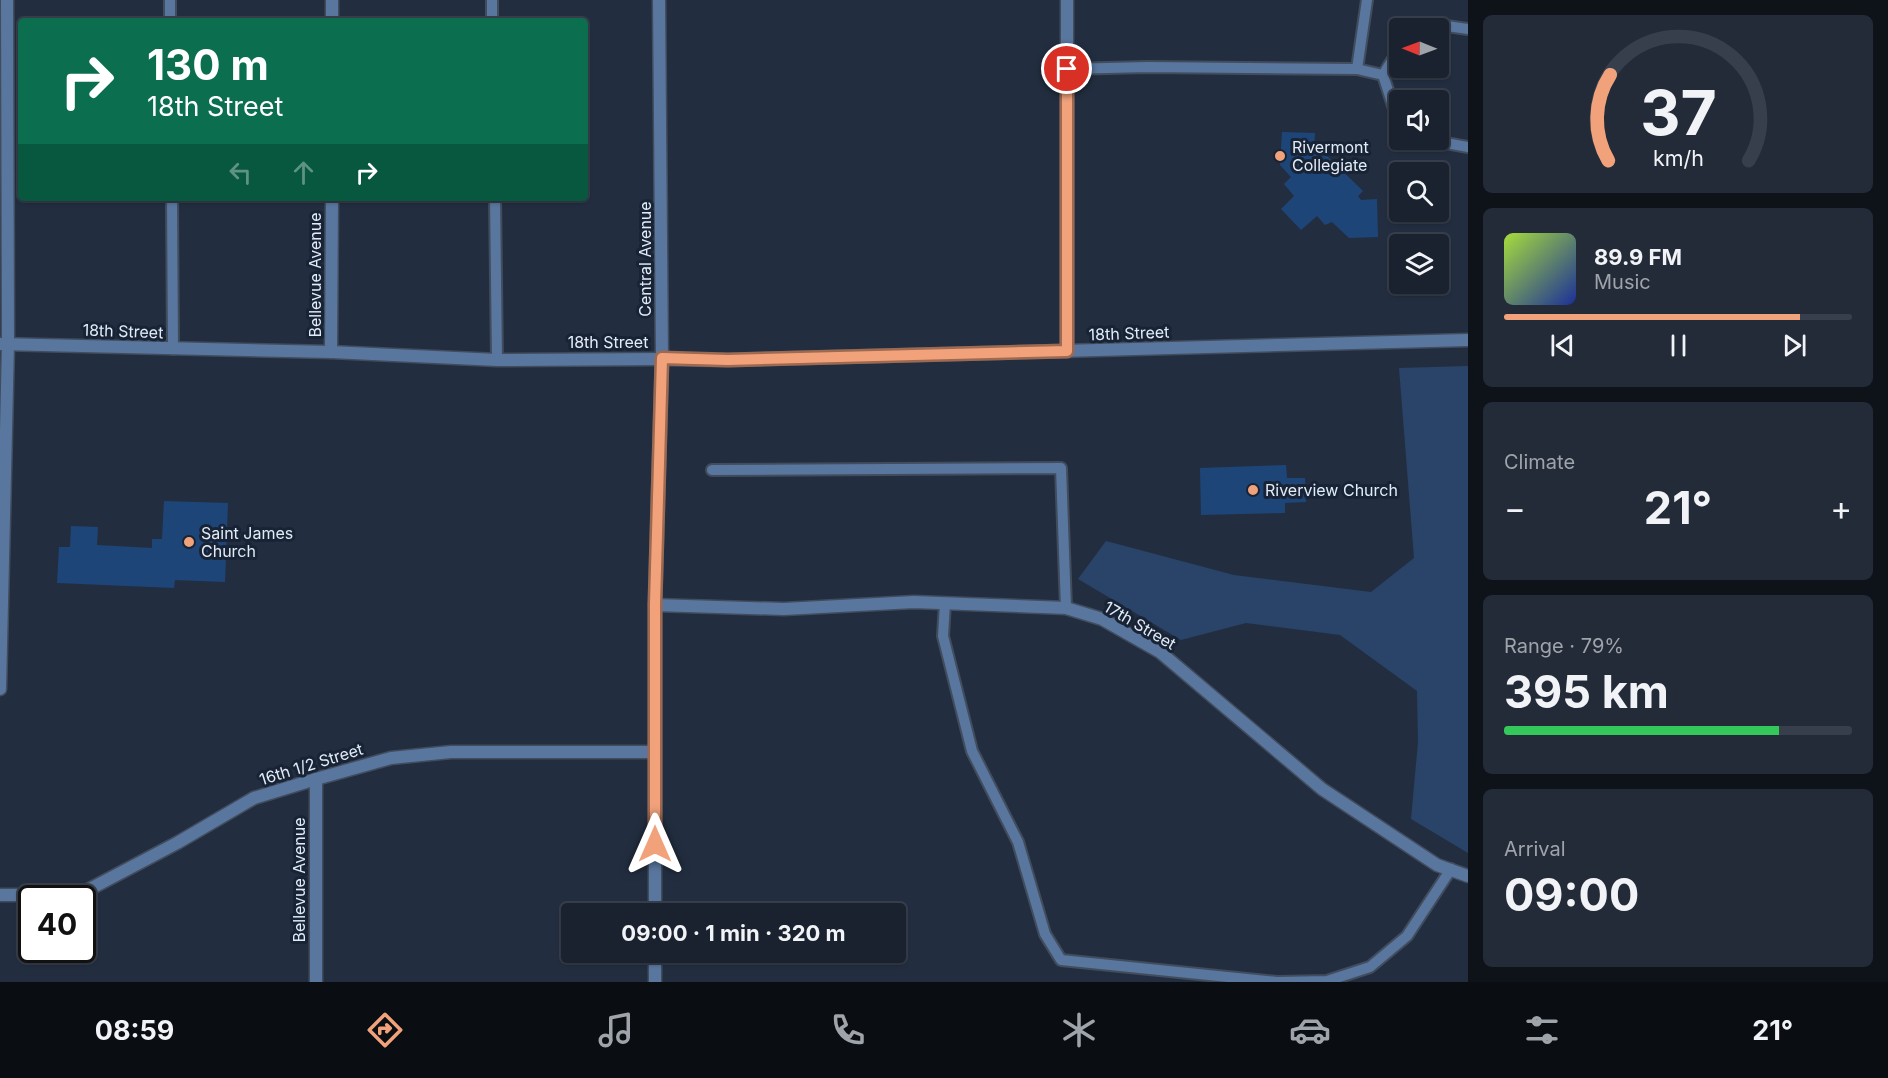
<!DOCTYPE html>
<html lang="en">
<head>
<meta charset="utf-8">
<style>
  :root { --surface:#1a2230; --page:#232a38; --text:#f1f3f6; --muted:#9fa4ab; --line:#383f4c; --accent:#f1a27b }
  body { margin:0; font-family:Inter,sans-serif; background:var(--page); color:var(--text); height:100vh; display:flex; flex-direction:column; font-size:22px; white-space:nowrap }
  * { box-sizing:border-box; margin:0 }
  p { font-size:20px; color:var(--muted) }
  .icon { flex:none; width:33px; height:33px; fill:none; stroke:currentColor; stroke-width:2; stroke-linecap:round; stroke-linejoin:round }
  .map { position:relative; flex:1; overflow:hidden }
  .drawer { display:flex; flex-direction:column; gap:15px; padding:15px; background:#0e131a; width:420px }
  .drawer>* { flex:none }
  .hud { position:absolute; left:18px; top:18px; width:570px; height:183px; border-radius:6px; box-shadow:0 2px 4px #0004,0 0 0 2px var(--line); background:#0b6e4f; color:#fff; overflow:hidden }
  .needle { width:39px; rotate:271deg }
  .tools { position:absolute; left:1389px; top:18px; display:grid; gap:12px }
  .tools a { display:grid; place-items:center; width:60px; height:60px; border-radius:6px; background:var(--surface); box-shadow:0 2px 4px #0004,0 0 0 2px var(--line); font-size:30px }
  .speed { position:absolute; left:18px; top:885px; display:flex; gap:12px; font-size:30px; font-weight:700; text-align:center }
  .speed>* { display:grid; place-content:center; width:78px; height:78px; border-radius:50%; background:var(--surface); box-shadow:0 2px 4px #0004,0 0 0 2px var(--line); line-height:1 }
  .speed .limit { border:3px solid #111; border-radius:9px; background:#fff; color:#111 }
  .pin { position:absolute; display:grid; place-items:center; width:51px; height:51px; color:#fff; margin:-26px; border:3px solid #fff; border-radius:50%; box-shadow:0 2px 6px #0007 }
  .me { position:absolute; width:66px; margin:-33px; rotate:0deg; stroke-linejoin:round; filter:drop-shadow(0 0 4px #0008) }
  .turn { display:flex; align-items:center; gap:21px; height:126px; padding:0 30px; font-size:27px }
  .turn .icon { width:78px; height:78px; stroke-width:2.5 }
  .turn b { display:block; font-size:42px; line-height:51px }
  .lanes { display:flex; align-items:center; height:57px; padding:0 30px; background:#0003; justify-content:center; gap:30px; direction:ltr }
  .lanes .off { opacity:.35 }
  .big { font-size:45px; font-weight:700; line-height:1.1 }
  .drawer .card { flex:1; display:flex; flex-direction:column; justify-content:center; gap:9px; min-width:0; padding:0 21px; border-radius:9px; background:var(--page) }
  .drawer .dial { align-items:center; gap:0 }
  .dial svg { height:156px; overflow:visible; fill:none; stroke:var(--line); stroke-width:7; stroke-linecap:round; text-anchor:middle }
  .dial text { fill:var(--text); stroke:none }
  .song { display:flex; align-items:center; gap:18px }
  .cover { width:72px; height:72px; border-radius:9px; background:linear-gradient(135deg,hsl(80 70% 55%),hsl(230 70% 35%)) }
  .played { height:6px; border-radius:3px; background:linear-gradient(90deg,var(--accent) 85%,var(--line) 85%) }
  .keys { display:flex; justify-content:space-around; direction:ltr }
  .heat { display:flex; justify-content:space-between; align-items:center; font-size:33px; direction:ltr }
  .charge { height:9px; border-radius:4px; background:linear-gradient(90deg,#34c759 79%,var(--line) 0) }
  .trip { position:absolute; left:561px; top:903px; width:345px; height:60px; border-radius:6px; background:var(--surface); box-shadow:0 2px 4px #0004,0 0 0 2px var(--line); font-weight:700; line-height:60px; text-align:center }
  .menu { display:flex; height:96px; justify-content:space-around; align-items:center; background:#0a0e13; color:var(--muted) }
  .menu .icon { width:42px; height:42px }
  .menu .active { color:var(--accent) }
  .menu b { font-size:27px; color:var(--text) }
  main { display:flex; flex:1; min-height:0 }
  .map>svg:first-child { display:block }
</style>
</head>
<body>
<main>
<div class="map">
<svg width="1468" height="982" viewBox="0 0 1468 982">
  <rect width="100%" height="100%" fill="#222e40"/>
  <path fill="#294468" d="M1468,366V853L1411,819L1418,742L1417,691L1340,635L1246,623L1181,640L1078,579L1106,541L1234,575L1371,592L1414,558L1399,368Z"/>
  <g fill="#1e4578">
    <path d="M1282,132L1315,133L1314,151L1317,155L1321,150L1363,191L1358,196L1361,200L1377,199L1378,237L1349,238L1332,222L1325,225L1317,216L1301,230L1281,209L1294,196L1284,184L1291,177L1280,165Z"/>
    <path d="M1286,465L1287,478H1305L1306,502L1285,503V513L1201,515L1200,468Z"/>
    <path d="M164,501L228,503L225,582L175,580L174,588L57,583L59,547H70L71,526L98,527L97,545L152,548V539H162Z"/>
  </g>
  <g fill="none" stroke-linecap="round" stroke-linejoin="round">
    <g stroke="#414c5d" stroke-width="14">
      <g id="service">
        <path d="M170,0V21"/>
        <path d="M492,0V21"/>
        <path d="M1412,28L1433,24L1468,29"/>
        <path d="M1400,48L1383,75L1397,118L1400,120"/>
        <path d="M1067,69L1148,67L1357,69L1383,75"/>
        <path d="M1357,69L1367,0"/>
        <path d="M1430,140L1468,147"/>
        <path d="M172,198L173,349"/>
        <path d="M495,198L497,360"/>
        <path d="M712,470L1061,468L1066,608"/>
        <path d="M945,603L943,636L972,751L1018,842L1045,934L1061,960L1277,982L1327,981L1370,967L1407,936L1451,869"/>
      </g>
    </g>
    <g stroke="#414c5d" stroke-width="15">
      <g id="minor">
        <path d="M1067,0V351"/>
        <path d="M332,21V0"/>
        <path d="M331,352L332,198"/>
        <path d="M655,605L784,609L914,602L1066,608L1102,619L1160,652L1322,789L1437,865L1468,876"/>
        <path d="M0,689L8,344L7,0"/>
        <path d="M0,895H38L86,891L177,843L254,798L316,779L391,758L451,752H655"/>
        <path d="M316,982V779"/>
      </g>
    </g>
    <g stroke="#414c5d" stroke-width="15">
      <g id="tertiary">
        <path d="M0,344L331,352L497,360L662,359L728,360L1468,340"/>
        <path d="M655,914V605L662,359L659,0"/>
        <path d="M655,982V952"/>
      </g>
    </g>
    <use href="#service" stroke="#59769e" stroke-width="10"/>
    <use href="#minor" stroke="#59769e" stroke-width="12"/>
    <use href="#tertiary" stroke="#59769e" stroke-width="12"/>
  </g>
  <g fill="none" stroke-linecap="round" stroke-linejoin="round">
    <g stroke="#9d6950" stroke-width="15">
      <path id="route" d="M655,844V604L662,358L728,360L1067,351V69"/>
    </g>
    <use href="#route" stroke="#f1a27b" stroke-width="10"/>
  </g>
  <g fill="#f1a27b" stroke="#182435" stroke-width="2">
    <circle cx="1280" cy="156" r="6"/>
    <circle cx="1253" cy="490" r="6"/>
    <circle cx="189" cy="542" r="6"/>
  </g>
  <g text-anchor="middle" stroke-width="6" stroke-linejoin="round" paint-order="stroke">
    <g font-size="16" fill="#e2ebf7" stroke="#182435" text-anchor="start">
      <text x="1292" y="153">Rivermont<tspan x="1292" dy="18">Collegiate</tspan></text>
      <text x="1265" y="496">Riverview Church</text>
      <text x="201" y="539">Saint James<tspan x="201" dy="18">Church</tspan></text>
    </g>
    <g font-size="16" fill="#e2ebf7" stroke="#182435">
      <text transform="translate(645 259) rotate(-90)" y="6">Central Avenue</text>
      <text transform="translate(315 275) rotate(-90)" y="6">Bellevue Avenue</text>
      <text transform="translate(123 331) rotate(2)" y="6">18th Street</text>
      <text transform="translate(1129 333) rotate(-2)" y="6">18th Street</text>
      <text x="608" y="348">18th Street</text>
      <text transform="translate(1140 625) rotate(30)" y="6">17th Street</text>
      <text transform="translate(311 764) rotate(-17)" y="6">16th 1/2 Street</text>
      <text transform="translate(299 880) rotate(-90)" y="6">Bellevue Avenue</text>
    </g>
  </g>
</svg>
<div class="tools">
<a><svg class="needle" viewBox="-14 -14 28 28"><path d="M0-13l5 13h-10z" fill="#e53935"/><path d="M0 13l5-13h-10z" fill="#9fa4ab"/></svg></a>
<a><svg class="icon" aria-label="sound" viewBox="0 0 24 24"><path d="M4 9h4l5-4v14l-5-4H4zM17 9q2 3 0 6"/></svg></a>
<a><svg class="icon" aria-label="search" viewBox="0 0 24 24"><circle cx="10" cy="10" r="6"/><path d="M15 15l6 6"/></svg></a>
<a><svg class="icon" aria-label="layers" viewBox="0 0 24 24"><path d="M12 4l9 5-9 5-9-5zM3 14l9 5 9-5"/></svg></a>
</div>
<div class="speed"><div class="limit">40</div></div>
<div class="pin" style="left:1067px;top:69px;background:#d93025"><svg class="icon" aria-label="arrive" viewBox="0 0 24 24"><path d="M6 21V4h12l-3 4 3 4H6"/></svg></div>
<svg class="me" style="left:655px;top:844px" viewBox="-20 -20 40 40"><path d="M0-17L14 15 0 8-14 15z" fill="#f1a27b" stroke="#fff" stroke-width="4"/></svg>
<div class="trip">09:00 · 1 min · 320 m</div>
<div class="hud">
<div class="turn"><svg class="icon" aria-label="right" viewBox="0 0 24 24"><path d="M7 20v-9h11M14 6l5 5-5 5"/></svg><div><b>130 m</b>18th Street</div></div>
<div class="lanes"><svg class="icon off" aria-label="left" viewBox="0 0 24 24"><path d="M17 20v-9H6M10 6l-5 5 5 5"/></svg><svg class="icon off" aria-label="ahead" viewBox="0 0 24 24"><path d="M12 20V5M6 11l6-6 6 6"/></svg><svg class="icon" aria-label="right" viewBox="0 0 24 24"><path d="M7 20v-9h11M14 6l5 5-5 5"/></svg></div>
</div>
</div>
<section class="drawer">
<div class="card dial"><svg viewBox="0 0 100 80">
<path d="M14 69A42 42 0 1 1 86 69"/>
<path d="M14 69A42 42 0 0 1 15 25" stroke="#f1a27b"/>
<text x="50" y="56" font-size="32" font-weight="700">37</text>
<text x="50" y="72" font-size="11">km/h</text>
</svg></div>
<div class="card">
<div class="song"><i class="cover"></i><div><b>89.9 FM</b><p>Music</p></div></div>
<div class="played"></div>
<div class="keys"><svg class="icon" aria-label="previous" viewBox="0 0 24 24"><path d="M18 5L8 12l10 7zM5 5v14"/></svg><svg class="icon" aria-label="pause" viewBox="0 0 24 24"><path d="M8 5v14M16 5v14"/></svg><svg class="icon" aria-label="next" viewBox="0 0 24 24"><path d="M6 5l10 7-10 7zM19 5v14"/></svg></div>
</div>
<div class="card"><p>Climate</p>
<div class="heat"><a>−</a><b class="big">21°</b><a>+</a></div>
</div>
<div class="card"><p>Range · 79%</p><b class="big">395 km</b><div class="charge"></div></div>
<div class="card"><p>Arrival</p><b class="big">09:00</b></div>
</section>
</main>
<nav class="menu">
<b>08:59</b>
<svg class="icon active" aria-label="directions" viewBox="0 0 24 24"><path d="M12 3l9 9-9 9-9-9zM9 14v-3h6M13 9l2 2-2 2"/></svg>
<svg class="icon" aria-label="music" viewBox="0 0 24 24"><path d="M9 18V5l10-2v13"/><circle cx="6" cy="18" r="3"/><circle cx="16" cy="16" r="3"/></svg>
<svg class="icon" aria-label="phone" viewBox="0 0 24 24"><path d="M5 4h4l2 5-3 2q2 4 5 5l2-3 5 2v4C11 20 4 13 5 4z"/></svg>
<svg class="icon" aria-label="climate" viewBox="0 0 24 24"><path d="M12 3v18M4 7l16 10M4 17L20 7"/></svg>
<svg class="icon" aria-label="car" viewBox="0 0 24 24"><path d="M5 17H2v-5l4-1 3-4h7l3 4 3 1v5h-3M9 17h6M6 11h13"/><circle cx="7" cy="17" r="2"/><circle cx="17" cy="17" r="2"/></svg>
<svg class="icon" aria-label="filters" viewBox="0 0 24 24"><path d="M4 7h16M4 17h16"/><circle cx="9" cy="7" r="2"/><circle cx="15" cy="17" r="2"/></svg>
<b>21°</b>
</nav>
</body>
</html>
